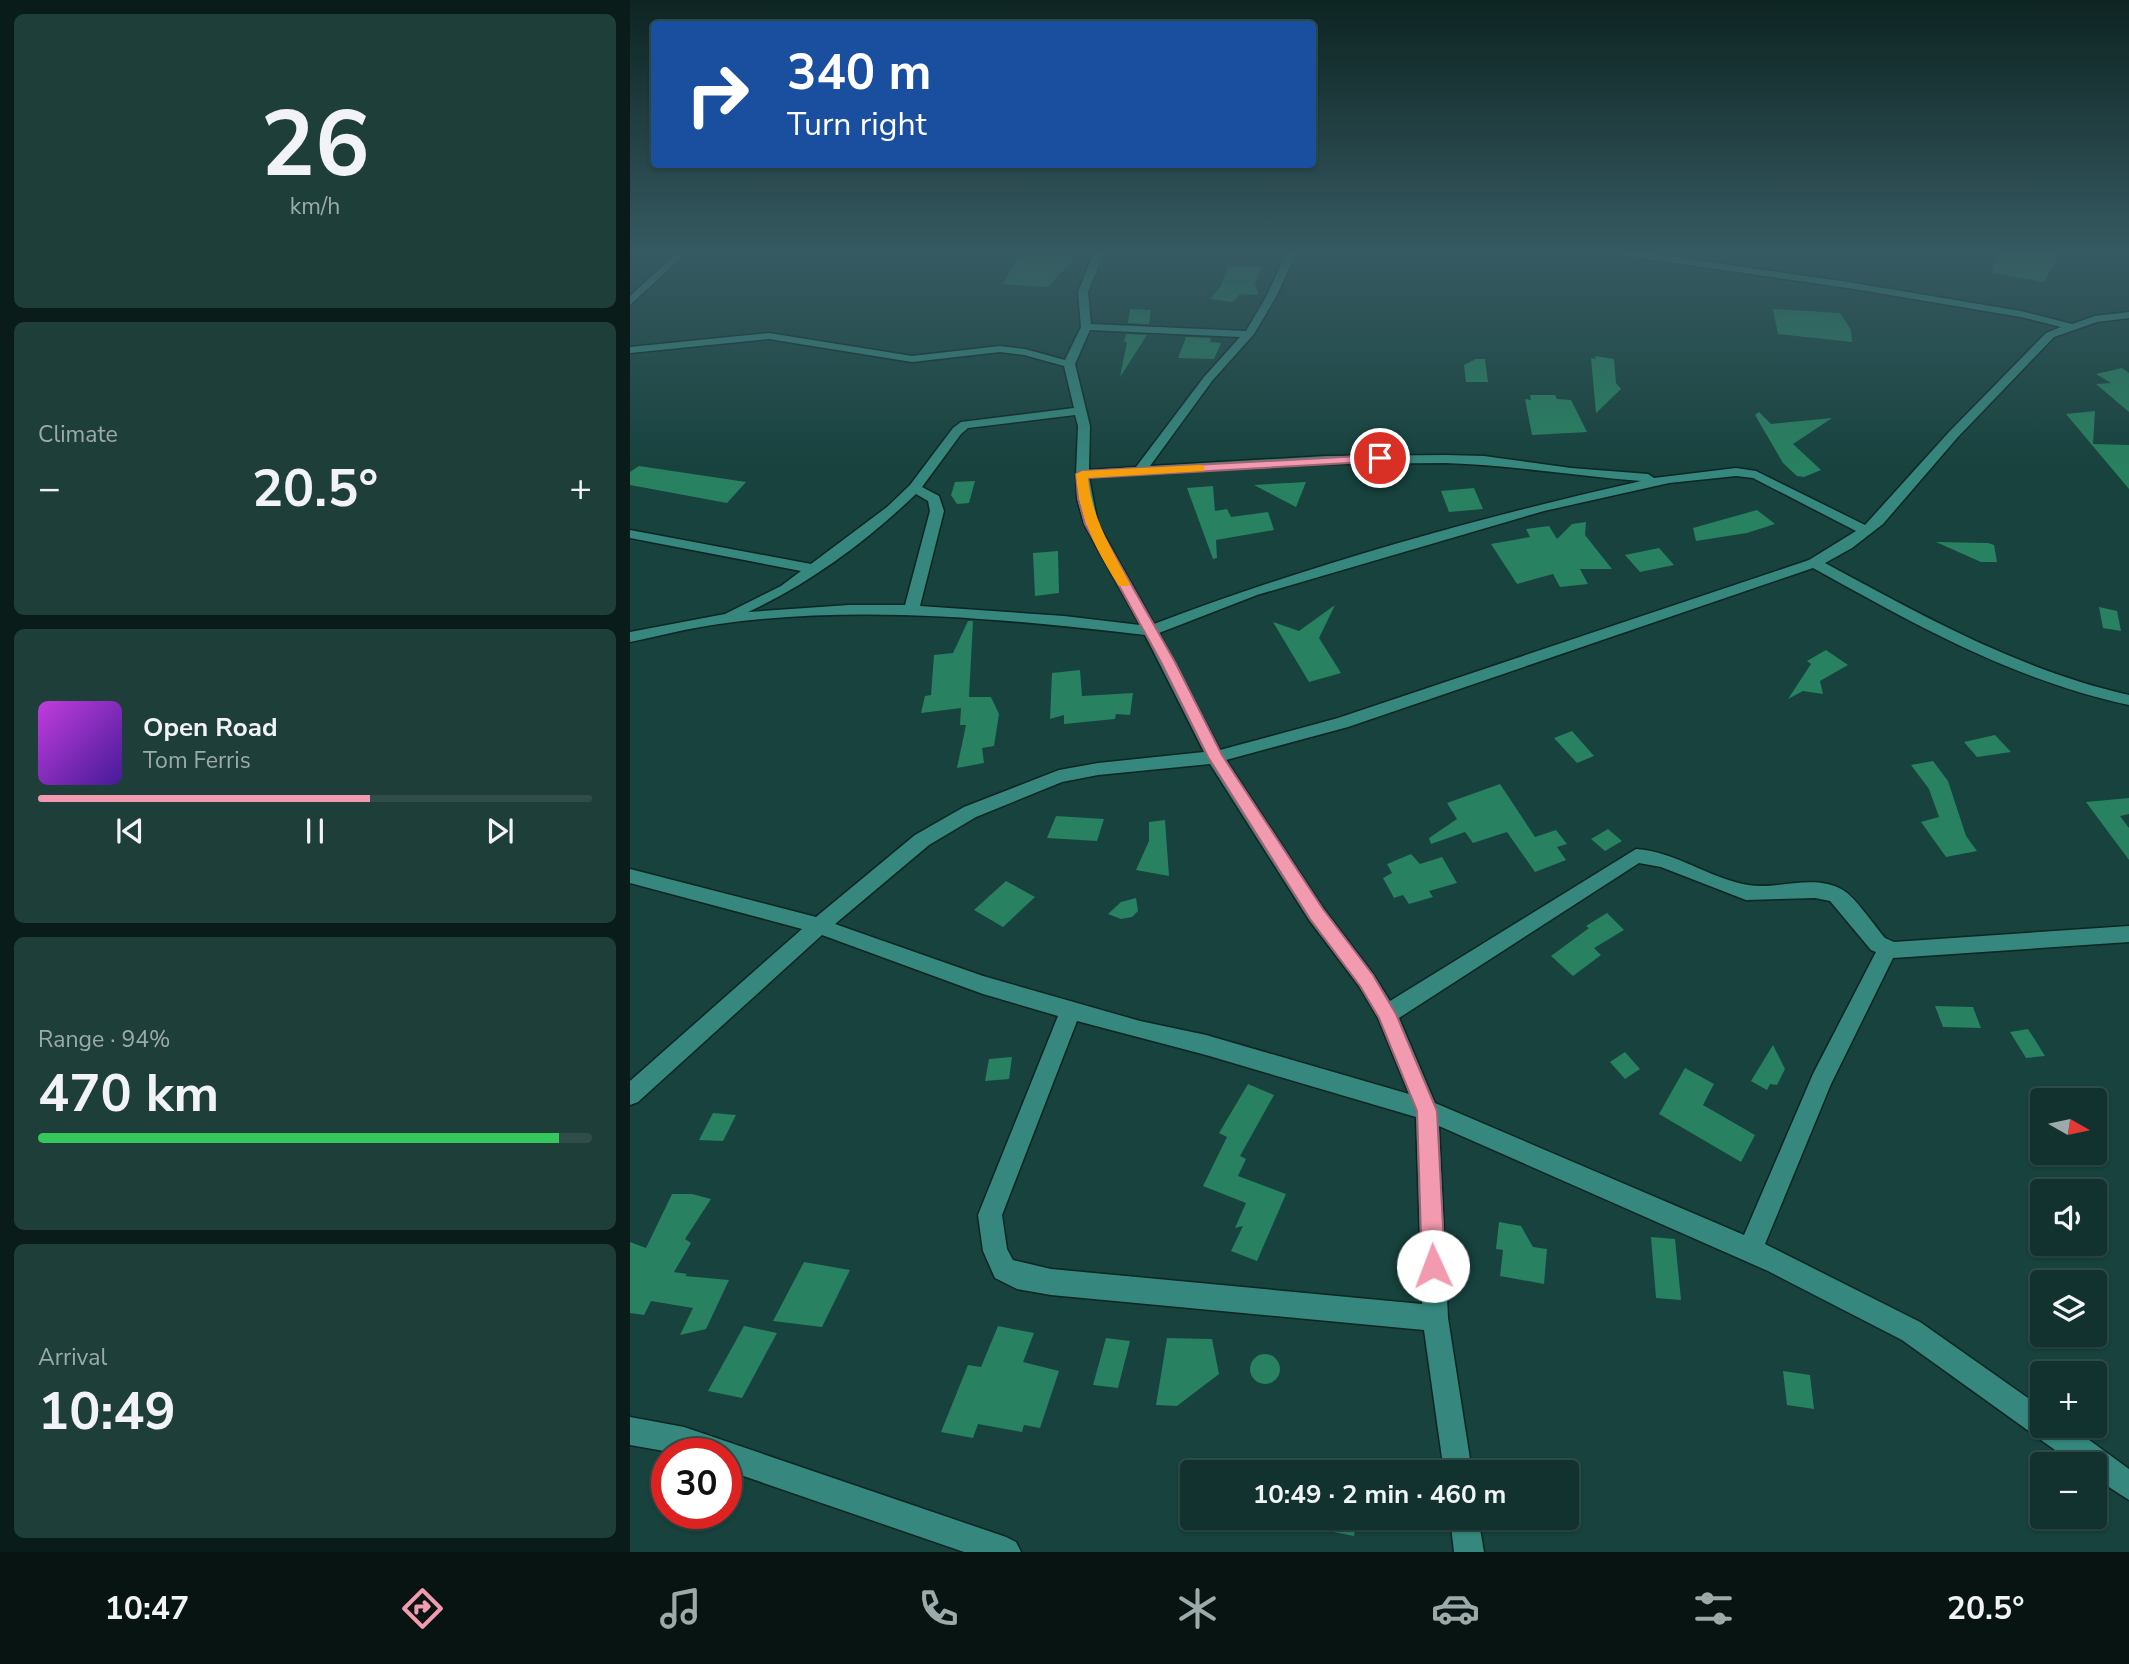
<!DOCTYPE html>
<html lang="en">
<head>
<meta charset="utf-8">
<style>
  :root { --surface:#11322e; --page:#1e3e3a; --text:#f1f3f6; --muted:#9caaaa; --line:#304d4a; --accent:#f29aaf }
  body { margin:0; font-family:"Nunito Sans",sans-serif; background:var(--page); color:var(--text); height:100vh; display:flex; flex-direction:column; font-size:26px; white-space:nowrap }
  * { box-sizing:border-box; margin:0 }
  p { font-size:23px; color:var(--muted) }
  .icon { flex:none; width:38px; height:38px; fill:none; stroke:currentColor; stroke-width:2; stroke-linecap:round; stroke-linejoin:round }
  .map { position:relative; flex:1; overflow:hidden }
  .panel { display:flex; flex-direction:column; gap:14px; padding:14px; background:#091c19; width:630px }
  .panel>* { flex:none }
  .banner { position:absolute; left:21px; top:21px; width:665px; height:147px; border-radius:7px; box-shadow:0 2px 5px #0004,0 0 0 2px var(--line); background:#1a4fa0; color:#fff; overflow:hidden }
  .needle { width:46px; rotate:99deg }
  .controls { position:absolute; left:1400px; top:1088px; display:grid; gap:14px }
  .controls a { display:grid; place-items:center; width:77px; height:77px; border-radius:7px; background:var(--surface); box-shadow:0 2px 5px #0004,0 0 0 2px var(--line); font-size:35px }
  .speed { position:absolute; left:21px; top:1438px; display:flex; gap:14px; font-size:35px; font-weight:700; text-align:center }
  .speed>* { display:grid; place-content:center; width:91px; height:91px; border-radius:50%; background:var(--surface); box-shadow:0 2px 5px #0004,0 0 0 2px var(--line); line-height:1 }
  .speed .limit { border:10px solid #d22; background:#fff; color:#111 }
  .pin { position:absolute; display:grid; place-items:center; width:60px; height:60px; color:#fff; margin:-30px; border:4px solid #fff; border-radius:50%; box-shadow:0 2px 7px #0007 }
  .me { position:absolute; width:77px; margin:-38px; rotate:358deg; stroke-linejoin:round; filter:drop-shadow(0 0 5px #0008) }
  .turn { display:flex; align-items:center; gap:24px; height:147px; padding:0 21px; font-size:32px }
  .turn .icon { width:91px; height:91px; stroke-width:2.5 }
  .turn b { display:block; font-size:49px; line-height:60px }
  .big { font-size:52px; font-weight:700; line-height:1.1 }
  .panel .card { flex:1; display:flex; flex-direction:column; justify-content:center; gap:10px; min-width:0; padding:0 24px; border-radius:10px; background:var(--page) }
  .panel .dial { align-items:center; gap:0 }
  .dial b { font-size:91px; line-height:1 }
  .song { display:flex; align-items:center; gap:21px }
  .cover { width:84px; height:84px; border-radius:10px; background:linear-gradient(135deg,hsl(290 70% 55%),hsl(260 70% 35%)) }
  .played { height:7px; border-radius:4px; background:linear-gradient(90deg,var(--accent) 60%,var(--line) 60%) }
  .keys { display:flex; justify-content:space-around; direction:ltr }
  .heat { display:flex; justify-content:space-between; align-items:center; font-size:38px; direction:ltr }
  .charge { height:10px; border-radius:5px; background:linear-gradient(90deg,#34c759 94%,var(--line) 0) }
  .trip { position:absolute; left:550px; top:1460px; width:399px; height:70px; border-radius:7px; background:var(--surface); box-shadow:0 2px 5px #0004,0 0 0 2px var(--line); font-weight:700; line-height:70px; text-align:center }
  .tab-bar { display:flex; height:112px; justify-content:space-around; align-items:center; background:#071412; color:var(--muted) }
  .tab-bar .icon { width:49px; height:49px }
  .tab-bar .selected { color:var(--accent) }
  .tab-bar b { font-size:32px; color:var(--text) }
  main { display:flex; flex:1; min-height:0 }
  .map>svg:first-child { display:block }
</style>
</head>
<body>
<main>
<section class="panel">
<div class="card dial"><b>26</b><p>km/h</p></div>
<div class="card"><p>Climate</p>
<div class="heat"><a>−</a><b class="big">20.5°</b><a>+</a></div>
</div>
<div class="card">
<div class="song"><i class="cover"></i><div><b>Open Road</b><p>Tom Ferris</p></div></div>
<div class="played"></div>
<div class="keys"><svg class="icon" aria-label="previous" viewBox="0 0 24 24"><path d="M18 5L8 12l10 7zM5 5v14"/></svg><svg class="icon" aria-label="pause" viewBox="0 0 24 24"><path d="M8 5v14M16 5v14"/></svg><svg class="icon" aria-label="next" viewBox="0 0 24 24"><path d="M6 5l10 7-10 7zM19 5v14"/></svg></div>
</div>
<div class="card"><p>Range · 94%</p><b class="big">470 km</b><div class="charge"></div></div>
<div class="card"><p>Arrival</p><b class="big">10:49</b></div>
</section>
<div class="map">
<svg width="1499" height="1552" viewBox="0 0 1499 1552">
  <rect width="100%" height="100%" fill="#17423d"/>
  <g fill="#288160">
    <path d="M1367,250H1431L1414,282L1362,273Z"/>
    <path d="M392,257H445L418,287L372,284L388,259Z"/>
    <path d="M598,266L632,267L625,284L629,295L610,294L603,302L580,299L591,286Z"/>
    <path d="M500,309L521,310L519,324L498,323Z"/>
    <path d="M1143,309L1210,313L1221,330L1222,342L1148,334Z"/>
    <path d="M496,334L517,335L490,377L497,342H494Z"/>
    <path d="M556,337L581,338L580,342L591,343L584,359L548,358Z"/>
    <path d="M965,356L984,359L986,383L991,389L966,413L961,358L966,359Z"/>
    <path d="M846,359H855L858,382H836L834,365Z"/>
    <path d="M1492,368L1499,373V412L1466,384L1481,383L1466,374Z"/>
    <path d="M900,395H925L927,399L941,400L957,432L902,435L895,399L901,400Z"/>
    <path d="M1465,411L1463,444L1499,445V489L1436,414Z"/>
    <path d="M1129,412L1141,424L1202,418L1163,444L1191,470L1174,477L1167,476L1153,463L1125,415Z"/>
    <path d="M9,466L116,482L97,503L0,485V472Z"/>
    <path d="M345,481L339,503L327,504L321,495L325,482Z"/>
    <path d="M676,482L666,507L624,485Z"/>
    <path d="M583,486L585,511L597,509L601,517L638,512L644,530L586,540L587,558L583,559L557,488Z"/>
    <path d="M844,488L853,509L819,512L811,491Z"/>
    <path d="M1127,510L1145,524L1117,533L1066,541L1063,528Z"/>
    <path d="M956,522L955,535L982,569H950L958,584L930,587L923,574L887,584L861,544L900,537L896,529L919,526L927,539L942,524Z"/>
    <path d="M1306,542L1358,543L1364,545L1367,562H1351Z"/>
    <path d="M1029,548L1044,565L1010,572L995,555Z"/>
    <path d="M428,551L429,593L405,596L403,553Z"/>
    <path d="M705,605L689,638L711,673L679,682L643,622L669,631Z"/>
    <path d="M1469,607L1487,611L1491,631L1473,628Z"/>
    <path d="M338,621H343L339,697H361L369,714L364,746L352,748L354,763L327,768L336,725H330L331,708L291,713L295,696L301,695L304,655L323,653Z"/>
    <path d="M1196,650L1218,665L1190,681L1193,694L1173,691L1158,699L1181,664L1177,661Z"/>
    <path d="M450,670L452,696L503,693L500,715L486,714L485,719L434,724V715L420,719L422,673Z"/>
    <path d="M942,731L964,756L947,763L924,738Z"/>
    <path d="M1365,735L1381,752L1347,757L1334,742Z"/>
    <path d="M1303,761L1318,781L1336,836L1347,851L1316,857L1291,822L1309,817L1299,789L1281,765Z"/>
    <path d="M870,784L905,837L926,830L937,844L927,847L936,860L905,872L877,832L843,843L835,832L801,844L799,838L827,819L817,803Z"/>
    <path d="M1499,798V814L1490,816L1499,828V860L1456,802Z"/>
    <path d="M426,816L474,819L467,841L417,838Z"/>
    <path d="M535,820L539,876L506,870L519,841V822Z"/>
    <path d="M978,829L992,841L975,851L961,839Z"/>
    <path d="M781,854L790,864L812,857L827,883L799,891L803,897L779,904L773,895L764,898L753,878L762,873L757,864Z"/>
    <path d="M376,881L405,897L373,927L344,910Z"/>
    <path d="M506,898L508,911L502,917L491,919L478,914L491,902Z"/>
    <path d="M977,913L994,930L964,948L971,955L943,976L921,956L959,928L956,926Z"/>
    <path d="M1305,1006L1343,1007L1351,1028L1313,1027Z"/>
    <path d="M1398,1029L1415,1056L1396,1058L1380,1032Z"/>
    <path d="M1143,1045L1155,1069L1147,1085L1140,1084L1137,1090L1121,1081Z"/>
    <path d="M995,1052L1010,1069L995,1079L980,1062Z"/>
    <path d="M382,1057L379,1079L355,1081L359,1059Z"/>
    <path d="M1055,1068L1084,1084L1073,1105L1125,1135L1111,1162L1029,1114Z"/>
    <path d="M618,1084L644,1095L610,1156L616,1159L608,1176L656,1194L627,1261L601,1251L613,1226L605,1228L616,1203L573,1186L597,1137L589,1133Z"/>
    <path d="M83,1113L106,1115L93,1141L69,1140Z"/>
    <path d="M42,1194H62L81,1199L55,1239L61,1243L44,1272L57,1274L55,1276L99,1280L76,1329L50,1335L63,1308L21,1301L14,1315L0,1313V1242L16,1248Z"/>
    <path d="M869,1222L891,1226L903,1247L917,1249L914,1284L870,1276L873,1250L866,1249Z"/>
    <path d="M1021,1237L1045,1239L1051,1300L1026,1298Z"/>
    <path d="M174,1262L220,1270L192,1327L143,1321Z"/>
    <path d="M114,1326L147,1333L112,1398L78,1391Z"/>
    <path d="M368,1326L404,1333L393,1362L429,1371L410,1428L394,1425L392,1432L348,1424L343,1438L311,1432L338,1365L351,1367Z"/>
    <path d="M476,1338L500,1341L488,1388L463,1385Z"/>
    <path d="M537,1338L582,1339L589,1374L547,1406L526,1405Z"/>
    <circle cx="635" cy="1369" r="15"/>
    <path d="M1153,1371L1180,1375L1184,1409L1157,1405Z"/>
    <path d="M674,1517H727L724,1536L673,1526Z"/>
  </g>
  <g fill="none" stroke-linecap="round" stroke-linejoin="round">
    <g stroke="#0d2623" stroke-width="3">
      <g id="street">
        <path d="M50,250H60L0,305V296Z"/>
        <path d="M465,250H475L458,292L461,324L616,331L636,297L658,250H668L646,297L624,334L582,381L520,466L696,456L816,455L854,456L941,468L1018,474L1024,478L1106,468L1126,471L1235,525L1319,432L1416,333L1431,327L1391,317L1218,288L976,253L971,250H995L1218,282L1391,311L1442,324L1465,316L1499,312V318L1467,322L1424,337L1327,438L1253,524L1222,548L1195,563C1293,616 1389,670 1499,695V705C1381,679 1288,626 1183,568L718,727L596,760L693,908L743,974L760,1001L1006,849C1047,852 1078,878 1118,885C1148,890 1184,873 1213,890C1226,898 1244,925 1255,938L1264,942L1499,926V942L1263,958L1201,1084L1135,1244L1290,1322L1412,1408V1426H1440L1499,1469V1500L1465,1478V1465H1446L1272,1340L1138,1271L809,1126L818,1318L842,1472H814L794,1330L421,1295L387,1289L365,1278L353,1251L348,1215L428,1016L353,994L192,935L8,1102L0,1105V1081L172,929L0,883V869L186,917L285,835L334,807L429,770L468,763L574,752L515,635C375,619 230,604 89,624C59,628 29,636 0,642V632L95,614L151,586L171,571L0,538V530L181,564L257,507L280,485L323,428L331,422L444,408L434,366L394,355L370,352L282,362L139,339L0,353V347L139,333L282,356L370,346L395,349L435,360L451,327L448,292ZM460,330L610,337L574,377L506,467L459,470L460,426L445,364ZM445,415L448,426L446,474L447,498L454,524L510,625L434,616L290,606L314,511L309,496L292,487L331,434L338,428ZM816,463C881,465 946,476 1011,481C847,518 682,564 524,624L468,524L459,477L696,464ZM1106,476L1123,478L1226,531L1179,560L708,718L590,750L529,633L627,595L914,511L1039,483ZM286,494L298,501L300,511L275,605H219L118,612C179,584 237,541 286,494ZM580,764L679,920L729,986L748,1018L779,1094L576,1035L510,1021L353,976L205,924L299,845L346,817L432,782L468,775ZM1009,863L1031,867L1116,900L1185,898L1200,901L1241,950L1246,952L1183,1074L1114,1235L805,1103L769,1018ZM447,1021L576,1055L786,1117L792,1304L421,1269L383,1260L377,1249L372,1215Z"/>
        <path d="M0,1417L54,1427L376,1537L386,1542L391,1552H334L96,1470V1454H51L0,1445Z"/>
        <path d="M820,1517H848L854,1552H824Z"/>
      </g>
    </g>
    <use href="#street" fill="#36887e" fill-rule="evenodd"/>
  </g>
  <linearGradient id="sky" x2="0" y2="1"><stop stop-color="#0d2422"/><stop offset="0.54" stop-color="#365a62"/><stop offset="1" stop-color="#365a62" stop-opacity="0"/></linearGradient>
  <rect width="1499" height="467" fill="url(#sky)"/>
  <path fill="#f29aaf" stroke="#9d6472" stroke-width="2" d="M750,455L754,456V461L458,478L460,498L467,524L545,662L592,755L693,909L743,975L766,1014L807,1111L815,1266L811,1274L803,1277L795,1274L792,1266L787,1111L749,1018L730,986L680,919L578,757L531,662L455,524L448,498L446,474L452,471Z"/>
  <path fill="#f59e0b" d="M570,465L574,466V471L458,478C462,518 481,548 500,584L498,586H489C466,551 449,516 446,474L452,471Z"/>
</svg>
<div class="controls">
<a><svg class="needle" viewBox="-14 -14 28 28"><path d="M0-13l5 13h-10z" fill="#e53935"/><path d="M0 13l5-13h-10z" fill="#9caaaa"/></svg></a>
<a><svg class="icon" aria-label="sound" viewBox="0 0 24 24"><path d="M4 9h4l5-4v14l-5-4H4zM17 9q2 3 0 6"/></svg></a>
<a><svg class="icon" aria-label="layers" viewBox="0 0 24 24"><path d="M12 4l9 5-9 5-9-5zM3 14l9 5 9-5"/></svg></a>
<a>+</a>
<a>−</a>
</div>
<div class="speed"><div class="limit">30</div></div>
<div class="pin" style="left:750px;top:458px;background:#d93025"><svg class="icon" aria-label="arrive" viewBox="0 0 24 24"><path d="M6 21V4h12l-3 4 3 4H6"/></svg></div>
<svg class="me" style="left:803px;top:1266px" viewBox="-20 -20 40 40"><circle r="19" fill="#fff"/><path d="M0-13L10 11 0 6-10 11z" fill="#f29aaf"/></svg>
<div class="trip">10:49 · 2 min · 460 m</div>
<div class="banner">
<div class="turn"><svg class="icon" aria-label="right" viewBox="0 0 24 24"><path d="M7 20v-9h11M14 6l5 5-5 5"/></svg><div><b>340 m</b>Turn right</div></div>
</div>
</div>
</main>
<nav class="tab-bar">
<b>10:47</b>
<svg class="icon selected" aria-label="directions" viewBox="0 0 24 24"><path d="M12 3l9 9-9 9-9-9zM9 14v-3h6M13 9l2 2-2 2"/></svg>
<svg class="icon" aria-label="music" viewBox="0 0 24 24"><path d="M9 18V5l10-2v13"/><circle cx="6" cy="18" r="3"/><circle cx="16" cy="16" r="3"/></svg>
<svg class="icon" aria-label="phone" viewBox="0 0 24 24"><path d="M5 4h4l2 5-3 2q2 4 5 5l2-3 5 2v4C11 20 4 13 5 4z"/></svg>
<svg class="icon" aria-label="climate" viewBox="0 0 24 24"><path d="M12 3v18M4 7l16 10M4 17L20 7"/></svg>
<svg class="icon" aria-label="car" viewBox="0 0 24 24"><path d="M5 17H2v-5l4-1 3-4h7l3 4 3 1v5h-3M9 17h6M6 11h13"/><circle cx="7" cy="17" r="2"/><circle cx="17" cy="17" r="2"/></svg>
<svg class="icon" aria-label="filters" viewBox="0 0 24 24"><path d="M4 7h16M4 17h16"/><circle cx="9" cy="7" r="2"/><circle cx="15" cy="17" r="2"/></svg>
<b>20.5°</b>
</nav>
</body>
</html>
